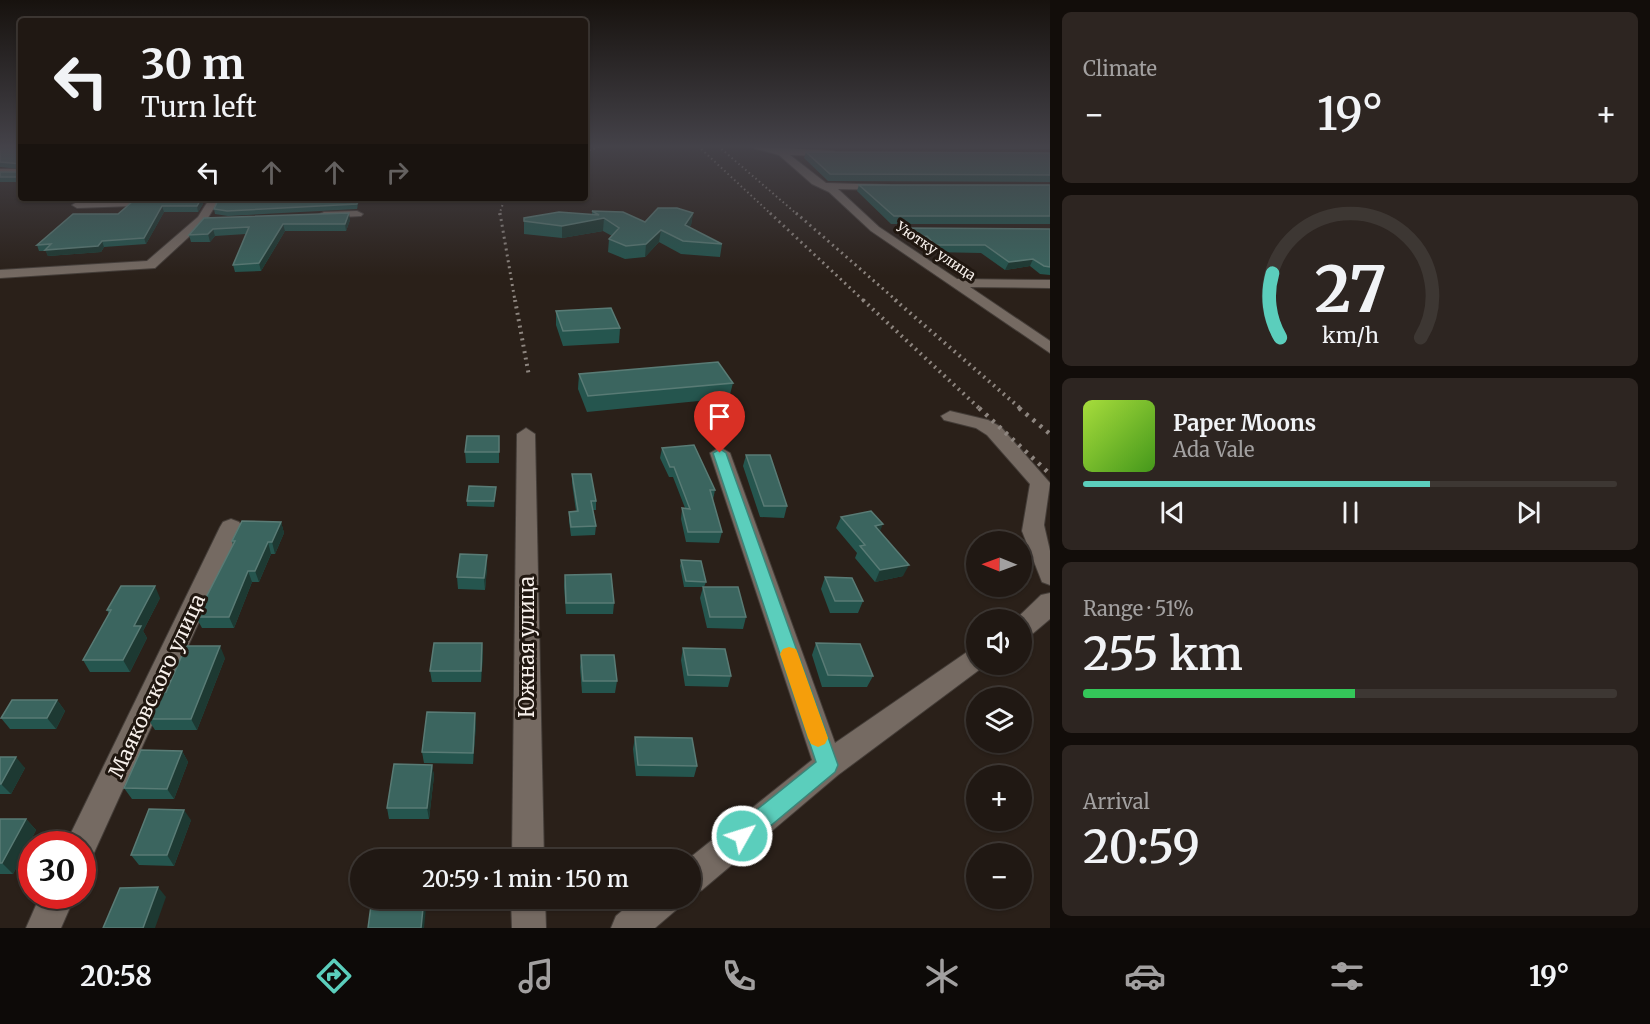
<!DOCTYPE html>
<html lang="en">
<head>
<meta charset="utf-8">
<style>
  :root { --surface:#201813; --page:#2d2521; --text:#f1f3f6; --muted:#a2a0a0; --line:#3d3733; --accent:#5bcebc }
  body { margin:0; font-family:Merriweather,serif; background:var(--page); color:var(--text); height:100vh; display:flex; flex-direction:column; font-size:22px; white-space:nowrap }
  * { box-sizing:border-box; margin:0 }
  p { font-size:20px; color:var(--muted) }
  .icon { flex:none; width:33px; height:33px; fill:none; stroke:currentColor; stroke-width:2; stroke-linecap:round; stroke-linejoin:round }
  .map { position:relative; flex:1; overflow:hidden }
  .panel { display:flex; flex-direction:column; gap:12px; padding:12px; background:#120d0a; width:600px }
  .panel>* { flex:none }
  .hud { position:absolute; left:18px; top:18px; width:570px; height:183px; border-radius:6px; box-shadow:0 2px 4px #0004,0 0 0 2px var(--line); background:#201813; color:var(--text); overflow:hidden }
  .needle { width:39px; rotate:271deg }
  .tools { position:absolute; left:966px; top:531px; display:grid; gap:12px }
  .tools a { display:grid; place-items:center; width:66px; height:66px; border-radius:50%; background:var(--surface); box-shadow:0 2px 4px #0004,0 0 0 2px var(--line); font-size:30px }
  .speed { position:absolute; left:18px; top:831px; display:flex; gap:12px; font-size:30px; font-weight:700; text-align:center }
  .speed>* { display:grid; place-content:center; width:78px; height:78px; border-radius:50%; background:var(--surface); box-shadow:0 2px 4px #0004,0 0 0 2px var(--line); line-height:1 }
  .speed .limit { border:9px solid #d22; background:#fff; color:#111 }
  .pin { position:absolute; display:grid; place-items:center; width:51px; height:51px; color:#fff; margin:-62px -26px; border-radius:50% 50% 50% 0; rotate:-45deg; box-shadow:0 0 6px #0007 }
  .pin .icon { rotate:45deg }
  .me { position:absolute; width:66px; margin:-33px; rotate:51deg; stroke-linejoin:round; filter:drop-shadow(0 0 4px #0008) }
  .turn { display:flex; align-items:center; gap:21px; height:126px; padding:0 24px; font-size:27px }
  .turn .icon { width:78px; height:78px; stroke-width:2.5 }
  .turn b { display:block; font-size:42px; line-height:51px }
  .lanes { display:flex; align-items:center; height:57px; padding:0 24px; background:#0003; justify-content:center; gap:30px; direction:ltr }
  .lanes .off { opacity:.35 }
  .big { font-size:45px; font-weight:600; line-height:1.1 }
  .panel .card { flex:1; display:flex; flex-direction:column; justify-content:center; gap:9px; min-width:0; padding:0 21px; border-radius:9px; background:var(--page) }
  .panel .dial { align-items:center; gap:0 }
  .dial svg { height:156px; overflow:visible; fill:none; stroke:var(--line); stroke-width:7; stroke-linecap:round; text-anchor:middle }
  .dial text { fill:var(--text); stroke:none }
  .song { display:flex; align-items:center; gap:18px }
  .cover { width:72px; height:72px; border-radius:9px; background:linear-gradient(135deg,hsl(80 70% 55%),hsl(100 70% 35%)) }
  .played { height:6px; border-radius:3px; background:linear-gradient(90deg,var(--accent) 65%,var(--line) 65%) }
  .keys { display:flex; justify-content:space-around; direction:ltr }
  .heat { display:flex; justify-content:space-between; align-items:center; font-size:33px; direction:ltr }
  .charge { height:9px; border-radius:4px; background:linear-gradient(90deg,#34c759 51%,var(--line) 0) }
  .trip { position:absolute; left:350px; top:849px; width:351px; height:60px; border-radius:30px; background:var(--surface); box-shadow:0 2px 4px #0004,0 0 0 2px var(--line); font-weight:600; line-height:60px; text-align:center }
  .dock { display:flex; height:96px; justify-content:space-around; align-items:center; background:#0d0a08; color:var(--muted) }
  .dock .icon { width:42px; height:42px }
  .dock .selected { color:var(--accent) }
  .dock b { font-size:27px; color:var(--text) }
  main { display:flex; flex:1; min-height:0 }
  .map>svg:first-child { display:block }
</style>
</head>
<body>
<main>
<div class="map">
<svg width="1050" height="928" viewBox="0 0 1050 928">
  <rect width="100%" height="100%" fill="#2a2019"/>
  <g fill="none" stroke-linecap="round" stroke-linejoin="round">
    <g stroke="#443d38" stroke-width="2">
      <g id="street">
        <path d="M746,146L834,151V155L831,156L790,155L826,183L889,185V189L885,190L838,189L879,227L957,279L1050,280V288L970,287L1050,341V353L871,231L829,192L812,184L779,155Z"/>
        <rect x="0" y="169" width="21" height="6"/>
        <path d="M210,198H220L206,221L155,268L0,278V270L147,261L198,217Z"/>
        <path d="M155,200L160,203L159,205L77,208L72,205L77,202Z"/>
        <path d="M357,211L363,214L361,216L324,218L318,215L324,212Z"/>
        <path d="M950,411L988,420L1001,427L1050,483L1044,525L1050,551V585L1042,582L1022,531L1030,484L987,435L976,428L944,420L941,416Z"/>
        <path d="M526,428L535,434L544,860H512L517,434Z"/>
        <path d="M720,447L730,453L835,743L967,652L976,649V664H987L838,775L702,890L690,895V860H687L812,760L710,453Z"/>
        <path d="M231,519L239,522L242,527L93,855L82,860V844H66L71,833L220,527L223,522Z"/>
        <path d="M1050,593V619L1031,635L1022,638V620H1015L1041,595Z"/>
        <path d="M40,896H75L61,928H26Z"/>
        <path d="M511,898H545L546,928H512Z"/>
        <path d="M637,898H681L676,910L655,928H611L616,916Z"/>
      </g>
    </g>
    <use href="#street" fill="#756a62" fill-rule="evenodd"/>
    <g stroke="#8d857f" stroke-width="2" stroke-dasharray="1.5 3" stroke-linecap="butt">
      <path d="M698,146L772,215"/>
      <path d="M718,146L798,215"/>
      <path d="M585,152L601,146"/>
      <path d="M499,215L505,198"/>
    </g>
    <g stroke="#8d857f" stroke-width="3" stroke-dasharray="2 4" stroke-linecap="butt">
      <path d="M500,213L515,301"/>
      <path d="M770,213L864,301"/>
      <path d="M796,213L897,301"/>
    </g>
    <g stroke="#8d857f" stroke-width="4" stroke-dasharray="2 4.5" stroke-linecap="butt">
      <path d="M515,300L529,376"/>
      <path d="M863,300L980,409"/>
      <path d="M895,300L1021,409"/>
    </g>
    <g stroke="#8d857f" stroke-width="4.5" stroke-dasharray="3 6" stroke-linecap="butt">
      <path d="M979,408L1050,474"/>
      <path d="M1019,408L1050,434"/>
    </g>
  </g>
  <g fill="#25554e">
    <path d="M0,146H21V188H19L17,183L18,182H0V172H19L20,169L0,167Z"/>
    <path d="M790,146H1050V149L793,148Z"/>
    <path d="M806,152L1050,153V182L828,181L804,158Z"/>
    <path d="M859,185H1050V224H891L857,191Z"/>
    <path d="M219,198H375V200H359L357,209L228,216L215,214L214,209Z"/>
    <path d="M201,199L203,204L198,212H164L146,244L104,247L101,252L48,256L46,251H39L37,245L118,214Z"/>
    <path d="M592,211L645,222L693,213L691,225L689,228L722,244L720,257L681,254L659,242L645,257L625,259L608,252L609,239L612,236L603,231L562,238L524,234V218L592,215Z"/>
    <path d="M204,218L350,220L346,231H285L261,271L235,272L233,265L246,234L215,236L210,242H191L189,235Z"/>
    <path d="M906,228L1050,229V275L1040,274L1030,266L1005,270L981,253L932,252L925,244L915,246L904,235Z"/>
    <path d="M556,311L620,328L619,343L563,346L556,325Z"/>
    <path d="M579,374L733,383L729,398L587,412L578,389Z"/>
    <path d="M499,436V463H466L465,452Z"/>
    <path d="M662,448L715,490L713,500L722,532L719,543L686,542L681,519L682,508H685L673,477H669L660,458Z"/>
    <path d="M746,455L787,506L784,518L760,517L743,466Z"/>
    <path d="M572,474L596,501V510H593L596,526L595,535L571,536L569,521V512L576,511L572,483Z"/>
    <path d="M496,487L494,507L467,506V501Z"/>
    <path d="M841,517L880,531L903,576L875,582L855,558L857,553L836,528Z"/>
    <path d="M281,522L284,533L275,554H271L259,582H252L234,628H202L196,617L233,546L232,541Z"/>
    <path d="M487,555V567L485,590L458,589L457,577Z"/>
    <path d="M681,560L706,582L704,587L746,617L743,629L707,628L700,598L703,587H684L680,566Z"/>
    <path d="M565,575L614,603L613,614H566L564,586Z"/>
    <path d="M825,577L863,601L858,613H830L821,589Z"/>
    <path d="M160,598L143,631L147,638L130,672H90L83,660L109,614L107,610Z"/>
    <path d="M482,643L483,655L481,682H432L430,671Z"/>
    <path d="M816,643L873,676L867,687H822L812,655Z"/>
    <path d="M683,648L731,676L728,687L685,686L681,660Z"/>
    <path d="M581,655L617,681L615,693H582L580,667Z"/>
    <path d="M225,658L197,730H155L148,719L166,692Z"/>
    <path d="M57,700L65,711L56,729H10L1,718Z"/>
    <path d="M476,724L473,764L424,763L422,752Z"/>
    <path d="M635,737L697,766L694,777L636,776L633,749Z"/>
    <path d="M182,751L188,762L174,799H132L124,788Z"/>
    <path d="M0,757L25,768L11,794H0Z"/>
    <path d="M432,765L434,776L429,819H389L387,808Z"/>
    <path d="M0,819H26L36,830L13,874H0Z"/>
    <path d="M191,820L174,866L139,865L131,855Z"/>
  </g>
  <g fill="#1d3932">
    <path d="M358,198H359V200L357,209V204Z"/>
    <path d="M201,199L203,204L198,212L197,206Z"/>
    <path d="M162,206L164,212L146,244L144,238Z"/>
    <path d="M349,213L350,220L346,231L345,224Z"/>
    <path d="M693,213L691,225L683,238L685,225Z"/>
    <path d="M604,218L603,231L562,238V226Z"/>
    <path d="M283,224L285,231L261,271L259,263Z"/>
    <path d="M213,229L215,236L210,242L208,234Z"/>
    <path d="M661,230L659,242L645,257L646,244Z"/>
    <path d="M927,236L925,244L915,246L917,238Z"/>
    <path d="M102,241L104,247L101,252L48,256L45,250Z"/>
    <path d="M1033,259L1030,266L1005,270L1009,262Z"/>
    <path d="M281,522L284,533L275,554L272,542Z"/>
    <path d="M883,524L878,536L875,526Z"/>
    <path d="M268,542L271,554L259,582L255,571Z"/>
    <path d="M487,555V567L485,590L484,578Z"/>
    <path d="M909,565L903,576L875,582L880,570Z"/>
    <path d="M248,571L252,582L234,628L229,617Z"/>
    <path d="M155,586L160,598L143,631L147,638L130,672L123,660L134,626Z"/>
    <path d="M482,643L483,655L481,682V671Z"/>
    <path d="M220,646L225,658L197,730L191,719Z"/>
    <path d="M57,700L65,711L56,729L47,718Z"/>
    <path d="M475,713L476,724L473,764V753Z"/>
    <path d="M182,751L188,762L174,799L167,789Z"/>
    <path d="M16,757L25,768L11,794L1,784Z"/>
    <path d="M432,765L434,776L429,819L427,808Z"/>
    <path d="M184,810L191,820L174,866L167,855Z"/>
    <path d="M26,819L36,830L13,874L2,863Z"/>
    <path d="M158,887L166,897L155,928H143Z"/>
    <path d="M424,898H427L424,928H421Z"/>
  </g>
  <g fill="#3b655f" stroke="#597b75" stroke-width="1.5">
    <path d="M0,146H21V164L0,162Z"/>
    <path d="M806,152L1050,153V175L830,174Z"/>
    <path d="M21,165V177H0V172H19Z"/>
    <path d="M859,185H1050V216H894Z"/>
    <path d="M219,198H358L357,204L227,211L214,209Z"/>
    <path d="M201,199L197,206H162L144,238L102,241L98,246L45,250L51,244L37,245L73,214H118L132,202Z"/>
    <path d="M658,208H677L693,213L685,225L722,244L683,241L661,230L646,244L626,246L609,239L619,228L604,218L562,226L524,221V218L559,212L599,215L592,211L623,212L645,222Z"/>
    <path d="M349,213L345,224H283L259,263L233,265L249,227L213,229L208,234L189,235L204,218Z"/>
    <path d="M906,228L1050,229V267L1044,266L1033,259L1009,262L985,245H935L927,236L917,238Z"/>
    <path d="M611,308L620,328L563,331L556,311Z"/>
    <path d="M718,362L733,383L588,396L579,374Z"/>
    <path d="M467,436H499V452H465Z"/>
    <path d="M694,445L715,490H710L722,532H688L682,508L690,509L674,467H670L662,448Z"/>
    <path d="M746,455H770L787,506H764Z"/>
    <path d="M572,474H591L596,501H591L596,526L571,527L569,512L578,511Z"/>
    <path d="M469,486L496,487L494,501H467Z"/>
    <path d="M871,511L883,524L875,526L909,565L880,570L860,546L865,545L841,517Z"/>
    <path d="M242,521L281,522L272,542H268L255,571H248L229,617H196L235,541H232Z"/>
    <path d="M460,554L487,555L484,578L457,577Z"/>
    <path d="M681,560L701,561L706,582L686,581Z"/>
    <path d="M611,574L614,603H566L565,575Z"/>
    <path d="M825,577L852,578L863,601H835Z"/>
    <path d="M121,586H155L134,626H141L123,660H83L111,610H107Z"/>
    <path d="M703,587H738L746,617H710Z"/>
    <path d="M434,643H482L481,671H430Z"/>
    <path d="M816,643L860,644L873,676L828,675Z"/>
    <path d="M186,646H220L191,719H148L161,692H166Z"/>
    <path d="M683,648L725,649L731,676L688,675Z"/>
    <path d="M581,655H614L617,681H583Z"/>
    <path d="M12,700H57L47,718H1Z"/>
    <path d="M427,712L475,713L473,753L422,752Z"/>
    <path d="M635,737L692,738L697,766L638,765Z"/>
    <path d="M141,750L182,751L167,789L124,788Z"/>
    <path d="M0,757H16L1,784H0Z"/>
    <path d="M394,764L432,765L427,808H387Z"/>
    <path d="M149,809L184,810L167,855H131Z"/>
    <path d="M0,819H26L2,863H0Z"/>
    <path d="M158,887L143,928H103L120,888Z"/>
    <path d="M372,898H424L421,928H368Z"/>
  </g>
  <linearGradient id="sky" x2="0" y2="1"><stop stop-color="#17120e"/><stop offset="0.53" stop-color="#444249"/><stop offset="1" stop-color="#444249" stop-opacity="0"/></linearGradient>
  <rect width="1050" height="276" fill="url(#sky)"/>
  <path fill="#5bcebc" stroke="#3b867a" stroke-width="1.5" d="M720,449L726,453L838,765L835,772L750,843L742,847L734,843L731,836L734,828L816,762L713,453Z"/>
  <path fill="#f59e0b" d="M789,647L796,649L798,654L828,738L825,744L818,747L811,744L808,738L780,654L783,649Z"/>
  <g text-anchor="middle" stroke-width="6" stroke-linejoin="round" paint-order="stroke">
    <g font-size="14" fill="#f7f0eb" stroke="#201710">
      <text transform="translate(936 251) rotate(34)" y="5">Уютку улица</text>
    </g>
    <g font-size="20" fill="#f7f0eb" stroke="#201710">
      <text transform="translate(527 647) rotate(-90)" y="7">Южная улица</text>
      <text transform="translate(157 686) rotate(-65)" y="7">Маяковского улица</text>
    </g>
  </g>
</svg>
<div class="tools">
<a><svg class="needle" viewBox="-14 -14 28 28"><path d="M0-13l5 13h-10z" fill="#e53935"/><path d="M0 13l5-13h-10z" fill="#a2a0a0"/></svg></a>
<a><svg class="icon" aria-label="sound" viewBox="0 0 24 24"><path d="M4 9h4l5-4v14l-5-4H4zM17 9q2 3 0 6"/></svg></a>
<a><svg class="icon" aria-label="layers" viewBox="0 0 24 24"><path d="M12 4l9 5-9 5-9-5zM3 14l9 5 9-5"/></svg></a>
<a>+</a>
<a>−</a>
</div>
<div class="speed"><div class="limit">30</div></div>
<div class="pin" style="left:720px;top:453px;background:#d93025"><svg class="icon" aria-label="arrive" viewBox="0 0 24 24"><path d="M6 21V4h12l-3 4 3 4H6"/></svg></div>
<svg class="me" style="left:742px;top:836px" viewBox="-20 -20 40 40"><circle r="17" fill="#5bcebc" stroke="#fff" stroke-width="3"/><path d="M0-11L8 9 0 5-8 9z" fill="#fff"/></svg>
<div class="trip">20:59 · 1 min · 150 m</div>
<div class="hud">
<div class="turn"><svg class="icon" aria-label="left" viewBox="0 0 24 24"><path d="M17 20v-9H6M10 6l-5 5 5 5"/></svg><div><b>30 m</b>Turn left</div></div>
<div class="lanes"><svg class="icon" aria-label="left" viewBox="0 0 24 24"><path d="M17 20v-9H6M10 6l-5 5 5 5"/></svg><svg class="icon off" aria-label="ahead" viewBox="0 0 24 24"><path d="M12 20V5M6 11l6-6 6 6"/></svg><svg class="icon off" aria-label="ahead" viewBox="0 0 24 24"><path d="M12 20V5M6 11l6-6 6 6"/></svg><svg class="icon off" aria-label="right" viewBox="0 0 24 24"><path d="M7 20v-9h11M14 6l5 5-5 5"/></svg></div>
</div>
</div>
<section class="panel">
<div class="card"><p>Climate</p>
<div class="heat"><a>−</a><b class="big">19°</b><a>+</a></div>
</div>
<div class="card dial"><svg viewBox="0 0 100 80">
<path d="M14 69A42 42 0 1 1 86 69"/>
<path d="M14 69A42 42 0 0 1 10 36" stroke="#5bcebc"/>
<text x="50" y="56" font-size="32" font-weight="700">27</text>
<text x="50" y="72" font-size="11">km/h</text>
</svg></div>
<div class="card">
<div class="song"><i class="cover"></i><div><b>Paper Moons</b><p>Ada Vale</p></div></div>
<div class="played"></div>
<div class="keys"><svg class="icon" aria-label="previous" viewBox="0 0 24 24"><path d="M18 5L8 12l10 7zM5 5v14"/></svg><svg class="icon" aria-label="pause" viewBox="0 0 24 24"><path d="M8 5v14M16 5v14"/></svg><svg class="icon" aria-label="next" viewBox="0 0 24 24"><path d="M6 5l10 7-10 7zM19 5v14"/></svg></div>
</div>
<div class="card"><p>Range · 51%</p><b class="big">255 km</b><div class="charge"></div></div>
<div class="card"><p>Arrival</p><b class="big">20:59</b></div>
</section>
</main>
<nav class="dock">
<b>20:58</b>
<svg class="icon selected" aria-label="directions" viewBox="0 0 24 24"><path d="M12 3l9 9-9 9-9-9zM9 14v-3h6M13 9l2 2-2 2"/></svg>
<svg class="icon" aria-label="music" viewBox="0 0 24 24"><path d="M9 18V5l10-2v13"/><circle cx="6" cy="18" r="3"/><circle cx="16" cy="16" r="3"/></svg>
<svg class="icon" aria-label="phone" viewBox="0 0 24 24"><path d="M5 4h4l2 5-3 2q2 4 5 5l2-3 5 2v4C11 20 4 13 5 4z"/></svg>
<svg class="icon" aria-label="climate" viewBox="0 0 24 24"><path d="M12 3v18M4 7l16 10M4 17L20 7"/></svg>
<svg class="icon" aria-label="car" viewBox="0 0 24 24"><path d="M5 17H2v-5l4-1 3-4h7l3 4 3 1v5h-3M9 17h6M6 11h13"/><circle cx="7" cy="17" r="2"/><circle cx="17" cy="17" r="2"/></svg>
<svg class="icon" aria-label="filters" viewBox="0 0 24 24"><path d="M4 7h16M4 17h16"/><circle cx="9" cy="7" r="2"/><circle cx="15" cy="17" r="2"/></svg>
<b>19°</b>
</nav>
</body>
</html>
